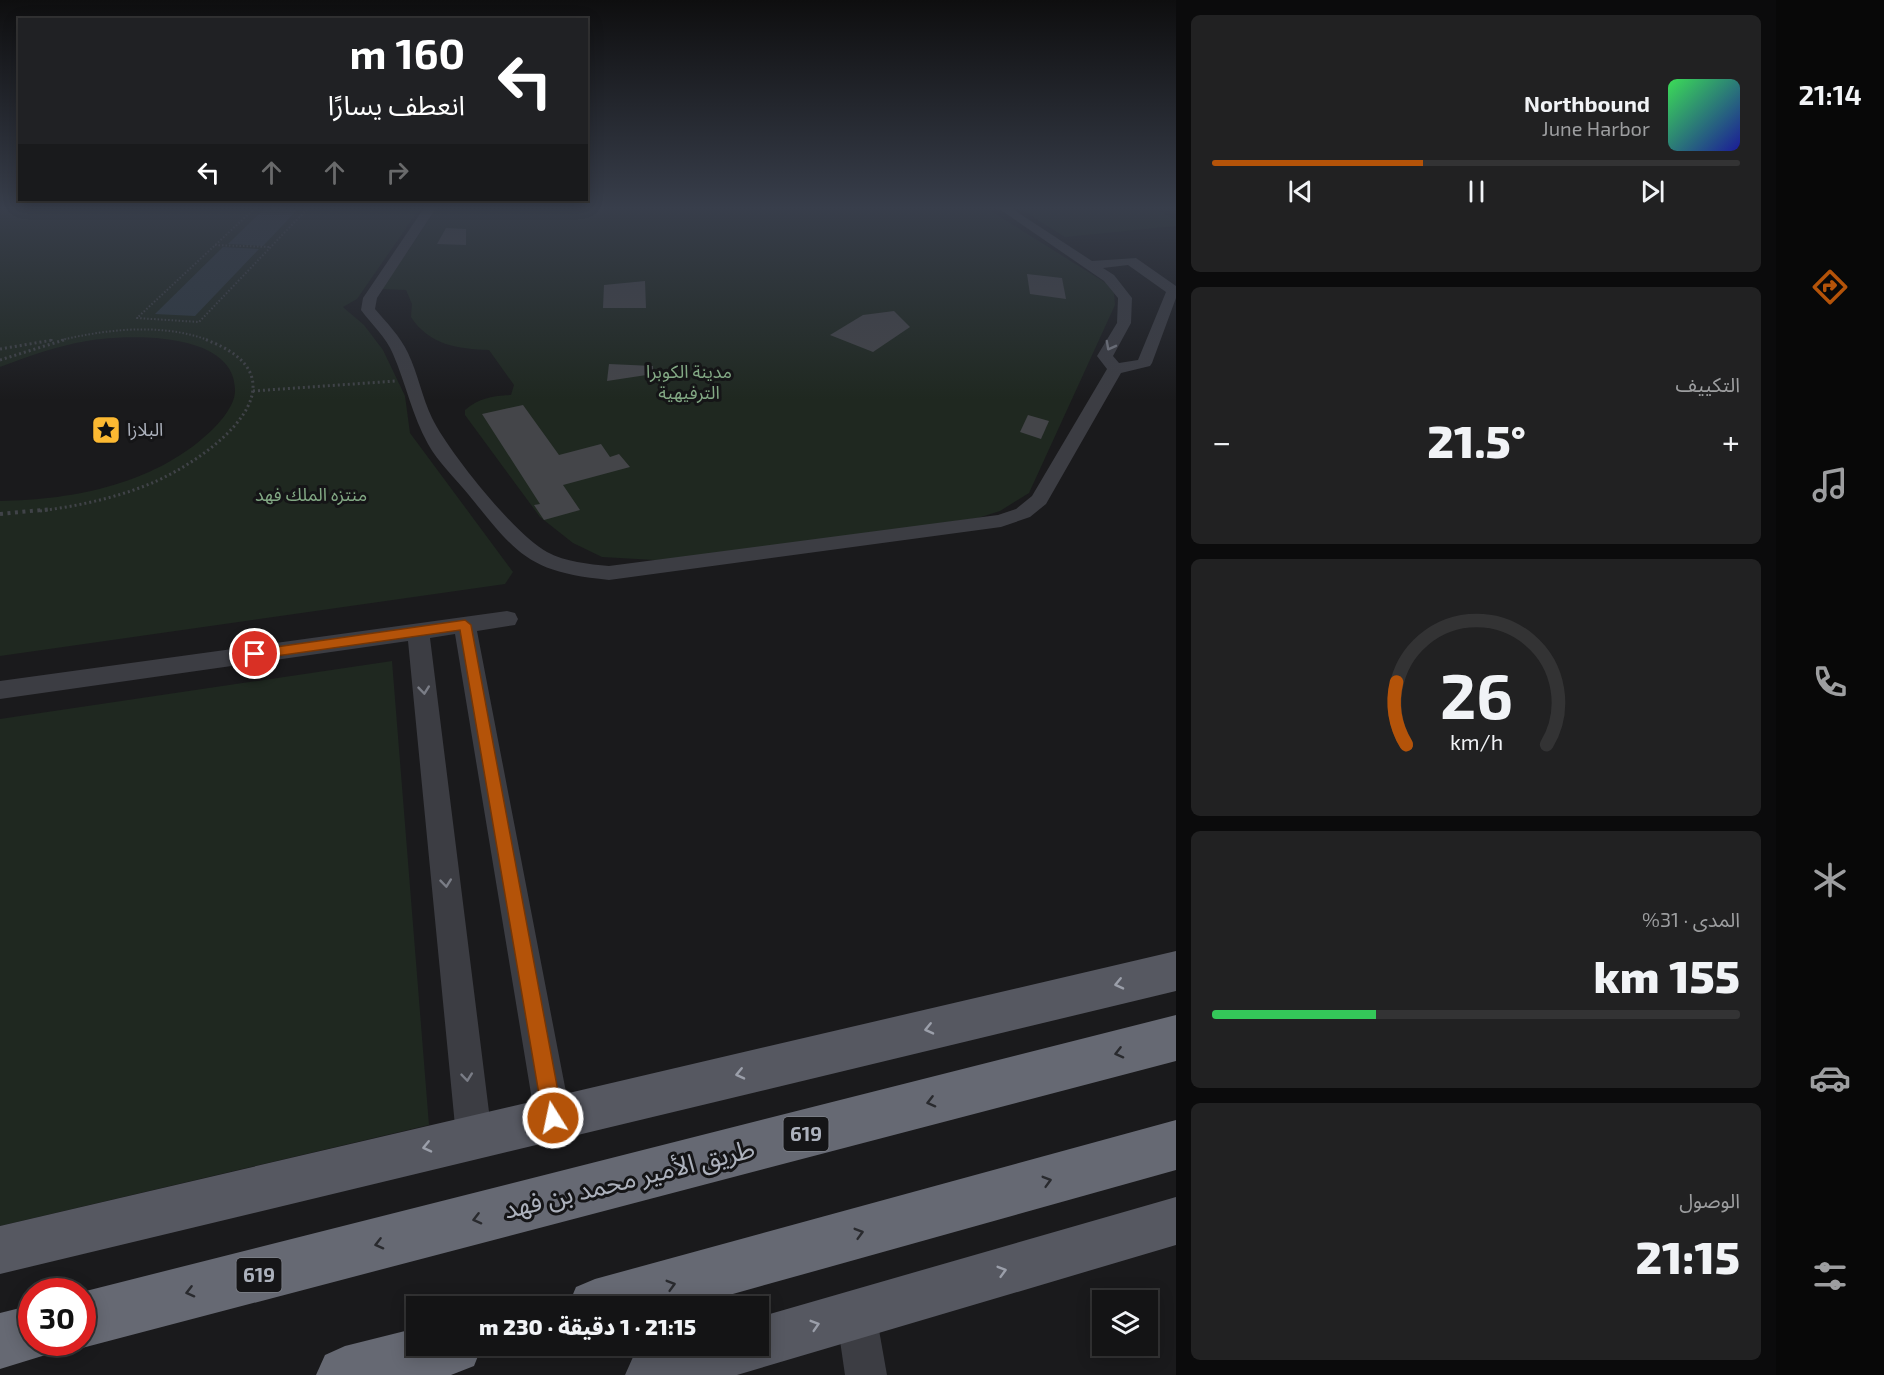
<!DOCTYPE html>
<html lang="ar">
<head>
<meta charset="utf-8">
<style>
  :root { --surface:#141415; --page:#212122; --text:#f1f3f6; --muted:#9d9ea0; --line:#333334; --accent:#b45309 }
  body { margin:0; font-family:"Exo 2","Noto Sans Arabic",sans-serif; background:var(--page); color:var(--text); direction:rtl; height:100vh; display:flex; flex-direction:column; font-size:22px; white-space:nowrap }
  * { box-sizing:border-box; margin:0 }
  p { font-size:20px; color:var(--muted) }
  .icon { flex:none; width:33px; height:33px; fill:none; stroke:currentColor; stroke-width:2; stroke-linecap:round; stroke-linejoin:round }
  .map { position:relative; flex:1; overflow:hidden; direction:ltr }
  .drawer { display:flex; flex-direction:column; gap:15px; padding:15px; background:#0b0b0c; width:600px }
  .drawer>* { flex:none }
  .top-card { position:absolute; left:18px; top:18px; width:570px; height:183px; border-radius:0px; box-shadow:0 3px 15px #0003,0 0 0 2px var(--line); direction:rtl; background:#202124; color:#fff; overflow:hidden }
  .tools { position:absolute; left:1092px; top:1290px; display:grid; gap:12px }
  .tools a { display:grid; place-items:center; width:66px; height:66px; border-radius:0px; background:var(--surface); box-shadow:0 3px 15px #0003,0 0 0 2px var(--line); font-size:30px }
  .speed { position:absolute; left:18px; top:1278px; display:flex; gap:12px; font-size:30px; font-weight:700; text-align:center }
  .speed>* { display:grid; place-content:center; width:78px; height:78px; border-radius:50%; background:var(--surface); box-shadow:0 3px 15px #0003,0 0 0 2px var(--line); line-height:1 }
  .speed .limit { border:9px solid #d22; background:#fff; color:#111 }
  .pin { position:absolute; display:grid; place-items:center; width:51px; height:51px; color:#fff; margin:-26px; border:3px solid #fff; border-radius:50%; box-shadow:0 2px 6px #0007 }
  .me { position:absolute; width:66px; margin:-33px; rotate:350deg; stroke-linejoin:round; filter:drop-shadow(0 0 4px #0008) }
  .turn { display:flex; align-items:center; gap:21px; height:126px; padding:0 24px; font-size:27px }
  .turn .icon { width:78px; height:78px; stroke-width:2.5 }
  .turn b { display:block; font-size:42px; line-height:51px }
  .lanes { display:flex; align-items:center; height:57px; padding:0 24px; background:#0003; justify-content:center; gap:30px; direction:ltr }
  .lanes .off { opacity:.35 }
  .big { font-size:45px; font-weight:800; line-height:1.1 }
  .drawer .card { flex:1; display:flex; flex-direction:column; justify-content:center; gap:9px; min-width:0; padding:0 21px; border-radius:9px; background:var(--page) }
  .drawer .dial { align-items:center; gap:0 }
  .dial svg { height:156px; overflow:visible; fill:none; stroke:var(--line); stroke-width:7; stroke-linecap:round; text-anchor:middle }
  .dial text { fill:var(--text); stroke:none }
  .song { display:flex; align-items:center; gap:18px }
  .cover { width:72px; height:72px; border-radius:9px; background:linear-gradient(135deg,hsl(130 70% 55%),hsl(240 70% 35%)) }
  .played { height:6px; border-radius:3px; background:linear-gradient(90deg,var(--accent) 40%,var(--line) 40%) }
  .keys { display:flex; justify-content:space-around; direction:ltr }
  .heat { display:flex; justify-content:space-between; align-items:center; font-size:33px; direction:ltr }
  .charge { height:9px; border-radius:4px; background:linear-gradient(90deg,#34c759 31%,var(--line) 0) }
  .trip { position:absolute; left:406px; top:1296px; width:363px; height:60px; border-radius:0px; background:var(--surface); box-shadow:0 3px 15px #0003,0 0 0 2px var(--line); font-weight:800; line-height:60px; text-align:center; direction:rtl }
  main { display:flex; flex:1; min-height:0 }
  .dock { display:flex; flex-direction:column; width:108px; justify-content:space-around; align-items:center; background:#080808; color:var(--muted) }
  .dock .icon { width:42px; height:42px }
  .dock .on { color:var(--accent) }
  .dock b { font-size:27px; color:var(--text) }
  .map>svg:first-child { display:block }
</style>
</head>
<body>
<main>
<nav class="dock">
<b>21:14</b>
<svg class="icon on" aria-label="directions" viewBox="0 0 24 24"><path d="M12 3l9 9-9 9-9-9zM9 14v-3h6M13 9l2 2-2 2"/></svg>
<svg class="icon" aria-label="music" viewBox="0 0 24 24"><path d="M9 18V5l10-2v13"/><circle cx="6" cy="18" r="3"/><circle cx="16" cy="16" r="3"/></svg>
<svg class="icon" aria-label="phone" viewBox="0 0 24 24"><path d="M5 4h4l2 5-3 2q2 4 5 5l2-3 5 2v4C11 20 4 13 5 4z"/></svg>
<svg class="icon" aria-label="climate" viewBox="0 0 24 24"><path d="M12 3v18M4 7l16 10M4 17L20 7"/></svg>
<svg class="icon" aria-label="car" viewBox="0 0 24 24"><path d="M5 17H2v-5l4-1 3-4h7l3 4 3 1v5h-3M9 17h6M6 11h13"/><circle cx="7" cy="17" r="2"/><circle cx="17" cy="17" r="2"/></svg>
<svg class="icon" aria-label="filters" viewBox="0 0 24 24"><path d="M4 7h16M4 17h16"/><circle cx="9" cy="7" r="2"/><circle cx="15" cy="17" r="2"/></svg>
</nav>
<section class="drawer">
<div class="card">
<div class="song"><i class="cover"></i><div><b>Northbound</b><p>June Harbor</p></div></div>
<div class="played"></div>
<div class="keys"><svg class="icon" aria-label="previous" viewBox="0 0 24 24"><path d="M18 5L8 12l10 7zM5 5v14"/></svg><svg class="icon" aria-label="pause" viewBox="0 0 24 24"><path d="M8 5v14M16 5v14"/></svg><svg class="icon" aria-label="next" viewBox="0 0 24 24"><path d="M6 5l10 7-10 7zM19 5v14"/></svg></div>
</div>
<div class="card"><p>التكييف</p>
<div class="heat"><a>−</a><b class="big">21.5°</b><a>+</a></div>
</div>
<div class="card dial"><svg viewBox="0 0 100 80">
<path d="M14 69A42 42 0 1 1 86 69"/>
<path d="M14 69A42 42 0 0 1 9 37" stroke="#b45309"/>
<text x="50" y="56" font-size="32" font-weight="700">26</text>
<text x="50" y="72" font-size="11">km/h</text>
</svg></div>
<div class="card"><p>المدى · 31%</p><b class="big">155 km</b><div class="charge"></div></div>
<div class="card"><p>الوصول</p><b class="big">21:15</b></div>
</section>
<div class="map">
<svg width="1176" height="1375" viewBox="0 0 1176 1375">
  <rect width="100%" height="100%" fill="#1a1a1c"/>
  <g fill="#1f2820">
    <path d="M0,208H420L357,299L343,307L364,325L383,350L405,396L410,433L513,572L505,584L0,656V501C75,500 159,483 214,428C223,419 236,403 235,389C234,331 127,334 87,341C57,346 29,356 0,367Z"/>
    <path d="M437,208H986L1106,283L1114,293L1115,305L1029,493L1000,511L978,518L672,561L602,557L573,543L540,517L465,415V410C479,398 493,396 511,395L514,385L489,350C458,349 429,345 411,317L412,304L406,290L382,289Z"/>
    <path d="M1019,208H1153L1176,220V226L1065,237Z"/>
    <path d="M392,661L429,1125L0,1226V719Z"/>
  </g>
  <g fill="#2e3941">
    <path d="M265,208H299L263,246L228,244Z"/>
    <path d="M223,247L259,249L195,316L155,314Z"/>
  </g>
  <g fill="#444549">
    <path d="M446,228L466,229V245L437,244Z"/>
    <path d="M1027,274L1062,278L1066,299L1030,294Z"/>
    <path d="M645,281L646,308H603L604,285Z"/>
    <path d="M894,311L910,327L873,352L830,335L863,315Z"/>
    <path d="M609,364L653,366V374L607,381Z"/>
    <path d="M523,405L559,455L601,444L610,457L619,454L630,467L563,485L580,510L544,520L534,505L540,504L482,414Z"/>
    <path d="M1028,415L1049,421L1041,439L1020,432Z"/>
  </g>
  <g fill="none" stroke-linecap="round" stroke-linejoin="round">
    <g stroke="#404348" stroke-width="2" stroke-dasharray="1.5 2" stroke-linecap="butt">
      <path d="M255,208L137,318L199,322L308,208"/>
      <path d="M215,245L269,247"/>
      <path d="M51,340H53"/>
      <path d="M61,340C109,329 161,323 208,340"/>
    </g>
    <g stroke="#404348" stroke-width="3" stroke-dasharray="2 3" stroke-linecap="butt">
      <path d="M0,349L53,340"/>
      <path d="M0,360L67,339"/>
      <path d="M253,391L396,381"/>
      <path d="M40,511C78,506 116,498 152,483C211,458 315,379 204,339"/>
    </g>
    <path stroke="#404348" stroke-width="4" stroke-dasharray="3 4.5" stroke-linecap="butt" d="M0,514L52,509"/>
    <g fill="#3c3d43" fill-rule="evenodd">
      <path d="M424,208H436L377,298L375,309C387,323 400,336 408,353C418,374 422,397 432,418C448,451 515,535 547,552C566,562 588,564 609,566L998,515L1016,509L1032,496L1107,369L1097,356L1117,323L1118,298L1104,281L998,208H1011L1092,261L1136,258L1176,286V298L1152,363L1150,366L1121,373L1046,504L1030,517L1001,527L609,580C527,572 517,554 468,494C455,478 438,462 428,444C412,415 406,384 393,354C386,337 372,325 361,310L363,298ZM1128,265L1166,292L1138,360L1119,363L1113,356L1131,323L1132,298L1114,275L1103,268Z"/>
      <path d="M507,611L515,613L518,619L515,625L477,631L571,1118L565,1130L553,1136L541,1130L535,1118L455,634L430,638L492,1136L487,1149L474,1154L461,1149L456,1136L408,641L0,699V681Z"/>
      <path d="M856,1293L870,1299L876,1313L887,1375H845L836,1313L842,1299Z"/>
    </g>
    <g fill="#565861" fill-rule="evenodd">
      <path d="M1176,951V991L0,1274V1226Z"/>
      <path d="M1176,1197V1245L737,1375H625L633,1357L663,1346H759V1317Z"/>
    </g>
    <g fill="#666973" fill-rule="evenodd">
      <path d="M1176,1015V1061L82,1348L70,1342H82V1292Z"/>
      <path d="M1176,1120V1170L690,1306H568L576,1287L595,1279Z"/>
      <path d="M32,1305V1342H56L52,1353L0,1369V1313Z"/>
      <path d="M417,1328V1346H482L474,1366L451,1375H316L325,1355L345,1346Z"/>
    </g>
  </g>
  <defs><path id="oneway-chevron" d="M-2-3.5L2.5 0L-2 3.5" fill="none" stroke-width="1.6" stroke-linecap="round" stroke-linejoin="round" transform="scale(1.5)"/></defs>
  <g stroke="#7a7d86">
    <use href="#oneway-chevron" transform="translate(1110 346) rotate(118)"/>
    <use href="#oneway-chevron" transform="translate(424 690) rotate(84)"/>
    <use href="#oneway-chevron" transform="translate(446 883) rotate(84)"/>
    <use href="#oneway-chevron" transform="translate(467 1077) rotate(84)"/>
  </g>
  <g stroke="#9b9faa">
    <use href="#oneway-chevron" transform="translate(1119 984) rotate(167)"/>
    <use href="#oneway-chevron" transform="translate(929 1029) rotate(167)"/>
    <use href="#oneway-chevron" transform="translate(740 1074) rotate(167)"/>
    <use href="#oneway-chevron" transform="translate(427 1147) rotate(167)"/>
    <use href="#oneway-chevron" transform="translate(1002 1271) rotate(-16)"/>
    <use href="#oneway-chevron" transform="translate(815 1325) rotate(-17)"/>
  </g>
  <g stroke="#292a2e">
    <use href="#oneway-chevron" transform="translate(1119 1053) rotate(166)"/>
    <use href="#oneway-chevron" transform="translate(931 1102) rotate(166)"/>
    <use href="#oneway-chevron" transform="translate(1047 1181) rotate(-16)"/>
    <use href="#oneway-chevron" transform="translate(477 1219) rotate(166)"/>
    <use href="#oneway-chevron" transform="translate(859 1233) rotate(-16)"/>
    <use href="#oneway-chevron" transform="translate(379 1244) rotate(166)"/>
    <use href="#oneway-chevron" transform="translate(671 1285) rotate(-16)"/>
    <use href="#oneway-chevron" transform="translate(190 1292) rotate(166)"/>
  </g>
  <linearGradient id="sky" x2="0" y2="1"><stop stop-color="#0e0e0f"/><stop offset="0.52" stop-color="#383e4b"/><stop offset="1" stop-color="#383e4b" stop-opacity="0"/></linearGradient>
  <rect width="1176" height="400" fill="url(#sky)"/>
  <path fill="#b45309" stroke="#753606" stroke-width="1.5" d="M465,620L471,625L563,1118L560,1125L553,1128L546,1125L543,1118L460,630L255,659L249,654L255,650Z"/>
  <defs>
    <g id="sight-square" transform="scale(1.5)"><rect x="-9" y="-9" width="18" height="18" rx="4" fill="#fcb932" stroke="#151517"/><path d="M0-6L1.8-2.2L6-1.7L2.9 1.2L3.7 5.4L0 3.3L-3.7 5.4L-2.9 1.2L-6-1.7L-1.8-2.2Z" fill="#111"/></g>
  </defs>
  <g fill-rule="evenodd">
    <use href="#sight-square" x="106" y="430"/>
  </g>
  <g text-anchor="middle" stroke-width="6" stroke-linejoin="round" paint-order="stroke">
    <g font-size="18" fill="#82a884" stroke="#151517">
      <text x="689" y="378">مدينة الكوبرا<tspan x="689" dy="21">الترفيهية</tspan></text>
      <text x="311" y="501">منتزه الملك فهد</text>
    </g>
    <g font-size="18" fill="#acb1bc" stroke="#151517" text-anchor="start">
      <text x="127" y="436">البلازا</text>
    </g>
    <g fill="#151517" stroke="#7f828a" stroke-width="1.5">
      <rect x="783.5" y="1117" width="45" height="34" rx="4.5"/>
      <rect x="236.5" y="1258" width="45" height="34" rx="4.5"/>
    </g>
    <g font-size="20" font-weight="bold" fill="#acb1bc">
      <text x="806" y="1141">619</text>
      <text x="259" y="1282">619</text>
    </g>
    <g font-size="26" fill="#acb1bc" stroke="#151517">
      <text transform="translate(629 1179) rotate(-14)" y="9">طريق الأمير محمد بن فهد</text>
    </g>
  </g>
</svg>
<div class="tools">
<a><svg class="icon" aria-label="layers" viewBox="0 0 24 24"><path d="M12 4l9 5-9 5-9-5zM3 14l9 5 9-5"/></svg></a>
</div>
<div class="speed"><div class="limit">30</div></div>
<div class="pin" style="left:255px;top:654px;background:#d93025"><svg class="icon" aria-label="arrive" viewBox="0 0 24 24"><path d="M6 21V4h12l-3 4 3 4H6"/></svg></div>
<svg class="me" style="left:553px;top:1118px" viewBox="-20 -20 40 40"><circle r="17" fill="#b45309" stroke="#fff" stroke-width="3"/><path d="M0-11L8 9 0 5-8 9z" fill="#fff"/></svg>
<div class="trip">21:15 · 1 دقيقة · 230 m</div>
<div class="top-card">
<div class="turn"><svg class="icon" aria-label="left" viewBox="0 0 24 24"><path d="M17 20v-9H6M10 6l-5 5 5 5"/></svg><div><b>160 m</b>انعطف يسارًا</div></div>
<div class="lanes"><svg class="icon" aria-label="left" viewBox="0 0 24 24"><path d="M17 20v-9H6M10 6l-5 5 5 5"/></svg><svg class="icon off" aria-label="ahead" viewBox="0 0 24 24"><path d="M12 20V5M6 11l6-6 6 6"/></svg><svg class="icon off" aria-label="ahead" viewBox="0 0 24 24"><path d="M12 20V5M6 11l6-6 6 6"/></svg><svg class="icon off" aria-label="right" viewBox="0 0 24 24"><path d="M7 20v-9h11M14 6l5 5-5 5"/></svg></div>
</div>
</div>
</main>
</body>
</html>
